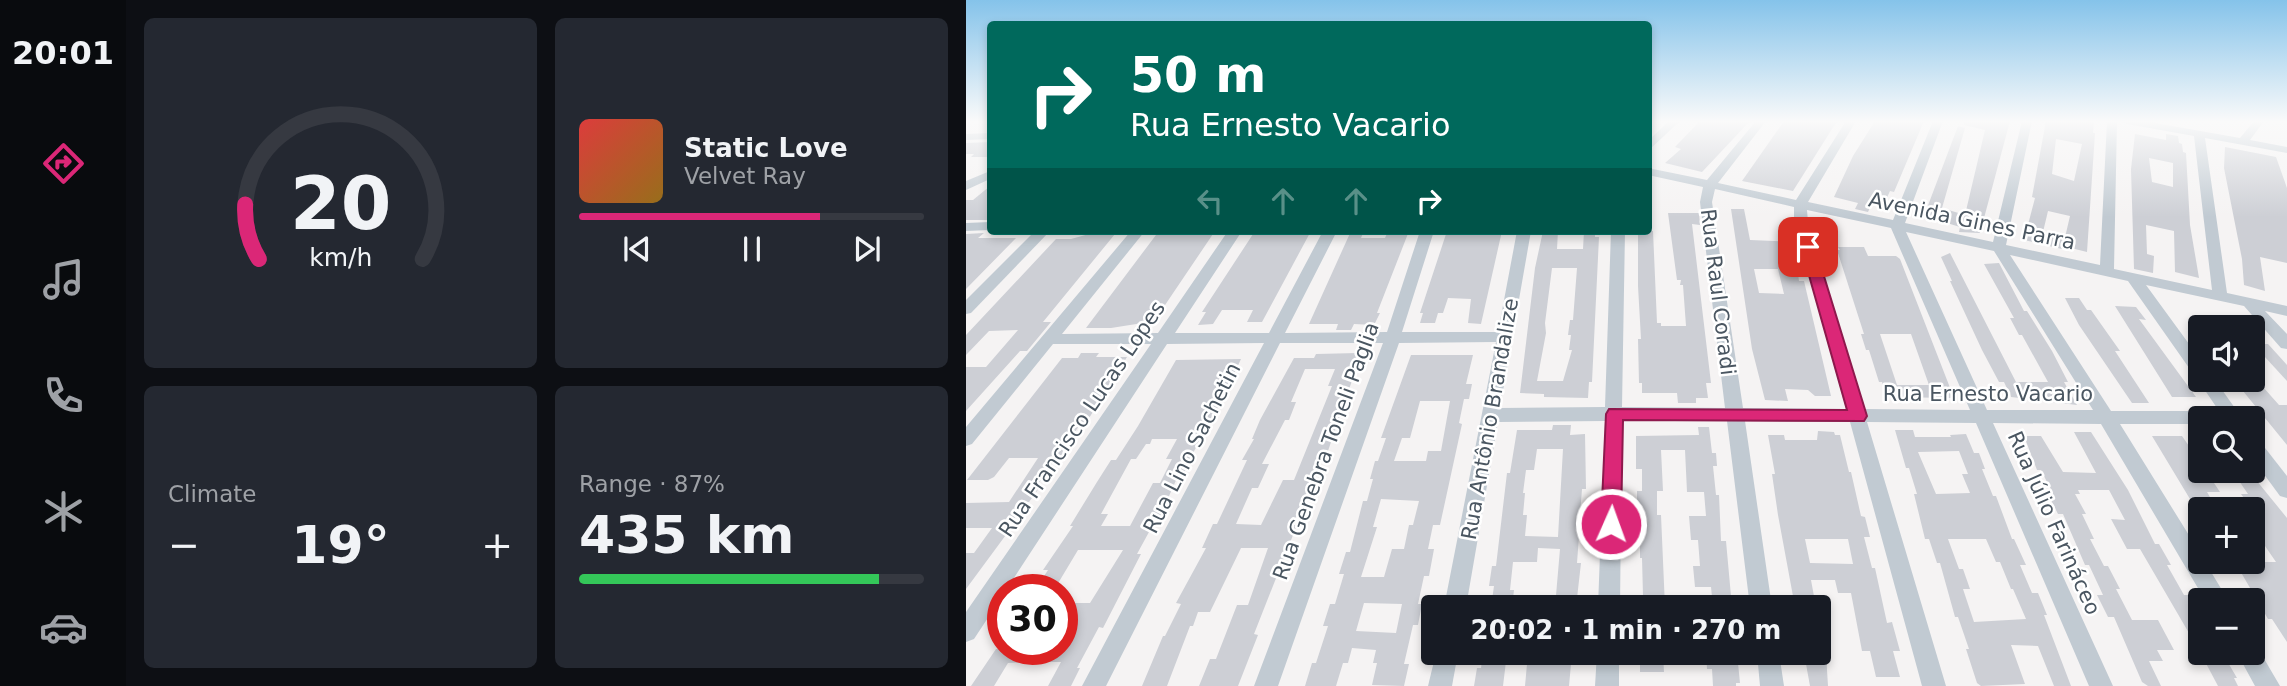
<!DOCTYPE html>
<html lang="en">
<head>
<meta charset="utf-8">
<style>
  :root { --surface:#171b24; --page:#242831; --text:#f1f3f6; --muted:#9ea1a6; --line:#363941; --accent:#db2777 }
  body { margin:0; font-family:"DejaVu Sans",sans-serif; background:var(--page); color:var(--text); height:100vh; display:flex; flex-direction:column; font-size:26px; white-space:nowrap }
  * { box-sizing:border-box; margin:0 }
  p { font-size:23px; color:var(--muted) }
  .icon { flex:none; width:38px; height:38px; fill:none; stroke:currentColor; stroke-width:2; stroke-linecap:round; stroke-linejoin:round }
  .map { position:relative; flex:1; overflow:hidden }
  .drawer { display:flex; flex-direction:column; gap:18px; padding:18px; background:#0d0f14; width:840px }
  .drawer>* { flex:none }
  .top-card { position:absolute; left:21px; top:21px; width:665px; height:214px; border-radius:7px; box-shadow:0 4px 10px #0003; background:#00695c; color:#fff; overflow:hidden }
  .controls { position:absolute; left:1222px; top:315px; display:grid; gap:14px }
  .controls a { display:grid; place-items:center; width:77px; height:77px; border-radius:7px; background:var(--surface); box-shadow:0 4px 10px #0003; font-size:35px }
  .speed { position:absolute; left:21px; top:574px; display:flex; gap:14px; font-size:35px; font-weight:700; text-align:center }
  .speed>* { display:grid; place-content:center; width:91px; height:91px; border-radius:50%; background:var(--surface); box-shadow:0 4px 10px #0003; line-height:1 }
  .speed .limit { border:10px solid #d22; background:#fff; color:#111 }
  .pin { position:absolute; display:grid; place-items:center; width:60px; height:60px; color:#fff; margin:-30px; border-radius:14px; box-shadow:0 4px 10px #0006 }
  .me { position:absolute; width:77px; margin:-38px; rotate:2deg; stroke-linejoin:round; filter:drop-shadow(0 0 5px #0008) }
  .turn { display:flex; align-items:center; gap:24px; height:147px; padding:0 28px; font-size:32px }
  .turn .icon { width:91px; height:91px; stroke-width:2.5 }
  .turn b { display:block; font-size:49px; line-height:60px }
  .lanes { display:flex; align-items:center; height:66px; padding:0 28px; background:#0003; justify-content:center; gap:35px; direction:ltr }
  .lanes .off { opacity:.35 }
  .big { font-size:52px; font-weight:800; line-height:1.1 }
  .drawer .widget { flex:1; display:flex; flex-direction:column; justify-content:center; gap:10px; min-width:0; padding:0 24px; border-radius:10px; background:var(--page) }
  .drawer .dial { align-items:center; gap:0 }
  .dial svg { height:182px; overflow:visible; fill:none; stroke:var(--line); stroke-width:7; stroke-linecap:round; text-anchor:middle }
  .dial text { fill:var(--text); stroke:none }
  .song { display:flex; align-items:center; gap:21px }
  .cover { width:84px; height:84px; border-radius:10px; background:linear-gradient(135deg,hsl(0 70% 55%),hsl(40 70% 35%)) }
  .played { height:7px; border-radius:4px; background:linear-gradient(90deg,var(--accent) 70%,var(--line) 70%) }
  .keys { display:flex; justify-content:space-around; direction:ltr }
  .heat { display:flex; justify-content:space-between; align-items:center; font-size:38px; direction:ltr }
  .charge { height:10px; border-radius:5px; background:linear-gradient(90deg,#34c759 87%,var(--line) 0) }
  .drawer .tiles { flex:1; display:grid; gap:18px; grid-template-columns:repeat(2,1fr) }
  .trip { position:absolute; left:455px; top:595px; width:410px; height:70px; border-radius:7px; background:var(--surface); box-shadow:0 4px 10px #0003; font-weight:800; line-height:70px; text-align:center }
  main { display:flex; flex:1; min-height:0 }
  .tabs { display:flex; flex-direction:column; width:126px; justify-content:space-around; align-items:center; background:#090b0e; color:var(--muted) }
  .tabs .icon { width:49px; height:49px }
  .tabs .active { color:var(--accent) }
  .tabs b { font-size:32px; color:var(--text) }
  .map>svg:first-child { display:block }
</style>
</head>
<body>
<main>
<nav class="tabs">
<b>20:01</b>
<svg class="icon active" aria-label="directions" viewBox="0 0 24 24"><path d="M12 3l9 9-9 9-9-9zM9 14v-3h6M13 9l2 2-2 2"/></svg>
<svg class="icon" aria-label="music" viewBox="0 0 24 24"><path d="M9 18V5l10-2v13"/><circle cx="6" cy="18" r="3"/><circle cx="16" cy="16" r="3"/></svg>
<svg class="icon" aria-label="phone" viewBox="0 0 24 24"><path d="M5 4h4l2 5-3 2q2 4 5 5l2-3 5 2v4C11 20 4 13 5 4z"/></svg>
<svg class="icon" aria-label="climate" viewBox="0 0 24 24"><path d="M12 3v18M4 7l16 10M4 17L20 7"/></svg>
<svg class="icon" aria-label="car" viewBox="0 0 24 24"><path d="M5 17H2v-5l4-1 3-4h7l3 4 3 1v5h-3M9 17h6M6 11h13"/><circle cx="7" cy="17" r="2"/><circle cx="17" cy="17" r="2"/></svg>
</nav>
<section class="drawer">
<div class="tiles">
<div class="widget dial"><svg viewBox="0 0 100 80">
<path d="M14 69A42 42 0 1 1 86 69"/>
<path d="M14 69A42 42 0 0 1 8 45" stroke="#db2777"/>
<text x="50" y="56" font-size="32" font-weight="700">20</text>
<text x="50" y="72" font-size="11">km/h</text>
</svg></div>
<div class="widget">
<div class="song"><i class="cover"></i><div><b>Static Love</b><p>Velvet Ray</p></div></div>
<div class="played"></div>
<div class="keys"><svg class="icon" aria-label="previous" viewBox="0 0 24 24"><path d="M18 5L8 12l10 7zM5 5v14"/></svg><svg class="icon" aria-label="pause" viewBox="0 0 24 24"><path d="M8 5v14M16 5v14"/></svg><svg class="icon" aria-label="next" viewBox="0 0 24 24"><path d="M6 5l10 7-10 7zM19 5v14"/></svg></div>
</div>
<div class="widget"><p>Climate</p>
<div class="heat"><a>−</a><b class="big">19°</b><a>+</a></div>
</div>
<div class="widget"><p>Range · 87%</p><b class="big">435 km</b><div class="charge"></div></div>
</div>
</section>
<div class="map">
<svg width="1321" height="686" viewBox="0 0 1321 686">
  <rect width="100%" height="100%" fill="#f5f3f3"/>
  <g fill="#cdcfd5" fill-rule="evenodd">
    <path d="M734,121H784L736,172L699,163L715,149L709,147Z"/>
    <path d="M818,121H871L827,191L776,181Z"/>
    <path d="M909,121H958L928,192L924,191L917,206L906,203L902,212L889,209L892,203L868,197L887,156Z"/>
    <path d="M998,121H1044L1014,233L993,232L994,227L958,216L992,126L999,128L976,208L999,215L1019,130L998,125Z"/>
    <path d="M1080,121H1128L1127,133H1129L1121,252L1097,246L1104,216L1082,211L1077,232L1099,237L1096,249L1058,240L1069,198L1066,197ZM1090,139L1116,144L1108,181L1086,174Z"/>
    <path d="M1169,134L1200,140V134L1212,136L1213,143L1216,144L1217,152L1220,153L1224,225L1233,278L1209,272L1208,231L1180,225L1181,254L1188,256L1187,273L1168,269L1165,169ZM1183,158L1207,163V187L1186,182Z"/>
    <path d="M24,142V157H5L8,154H0V143Z"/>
    <path d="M1259,147L1310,157L1321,188V263L1294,257L1299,291L1278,285L1276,259L1258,168Z"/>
    <path d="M24,186V220H0V200H7Z"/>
    <path d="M765,209H778L784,240L828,242L833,281H838L865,396H849L842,390L819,389L822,401L799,400L786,349ZM788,269H812L818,294L793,293Z"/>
    <path d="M702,213H733L734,225L726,224L745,383H740L742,398H730V403H712L711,393H676V383H673L672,339H675L672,286V233L674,231H687L691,323H695V326H720L717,285H714L715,280H711Z"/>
    <path d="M193,231H249L195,311H192L183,322L145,328H120Z"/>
    <path d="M289,231H345L296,322H281L287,310H256L247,324L232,325L240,312H236Z"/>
    <path d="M385,231H398L395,238H419L422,231H443L411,313H414L408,325L388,324L385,330H370L372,324H343Z"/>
    <path d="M481,231H536L515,324L502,323L505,299L482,298L477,313H472L469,323H454L457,313H454Z"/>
    <path d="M577,231H592L591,249H617L618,231H629V237H633L626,382H623L622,398L578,397V394L554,393L569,268ZM586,268H611L607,320H604L602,335H605L603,350H606L597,381H571L580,333L579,323Z"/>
    <path d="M18,233L12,238H50L0,289V234Z"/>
    <path d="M123,234H149L77,322H85L61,351H54L0,411V367H20L52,330L23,331L0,355V335L90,239H105Z"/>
    <path d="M872,247H898L902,256H930L934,259L988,398L920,397L916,382H913L903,350H900L895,334H898L871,250H874ZM914,334H945L963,385H931Z"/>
    <path d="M984,253L1050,382H1082L1056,335H1053L1044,318H1048L1018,264L1033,263L1058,311H1061L1086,351L1102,382H1098L1111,405L1045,397L1038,382H1033L1016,350L984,281H986L975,257Z"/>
    <path d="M1099,298H1113L1121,310H1125L1154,351H1149L1183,403H1166L1113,325Z"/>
    <path d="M1149,306L1170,307L1180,320L1173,319L1230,397H1206Z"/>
    <path d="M1287,344H1302L1312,355L1321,365V381Z"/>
    <path d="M115,353H133L130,357H161L120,423H115L100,445H104L93,461H88L72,484H76L63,502H60L42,528H45L0,589V553H8L26,528H0V503L43,502L72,458H43L28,477L22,480H1L96,358H112Z"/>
    <path d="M392,353L386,369H390L366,439L360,457H354L345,480H350L342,500H336L327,525H331L288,634L292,635L272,686H233L244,659H250L271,605H282L302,548H275L244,612H232L227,626H224L201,686H176L197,636H199L215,604L210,603L240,548H236L247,524H251L281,460H276L288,439H286L294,420L328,358H348L350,354ZM339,369H369L362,386H366L328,480H317L295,525L270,524L286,488H292L303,464H296L319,420H323L330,402H325Z"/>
    <path d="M445,355H507L500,384H506L503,399H498L493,423L496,424L474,525H467L462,549H468L463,576H458L452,604H456L452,625H447L438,664H443L438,686L406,685L411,663H407L410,650L386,648L382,663H377L370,686H339L346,663H350L362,626H357L364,604H369L378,574H373L380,552H384L397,501H401L407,479H404L409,461H412L420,438H415ZM454,401H484L475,451H462L460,461H428L436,438H444ZM415,499L453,501L447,525H443L438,549H426L418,577H395L411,527H407ZM398,603L436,604L430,633L390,631Z"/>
    <path d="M275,359L255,402L221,464H223L215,478H211L192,521H189L171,554H175L137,628L133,627L111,668H114L105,686H82L95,662H68L42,663L28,686H5L30,649H96V603H124L157,550H112L88,590H69L82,570H77L107,526H104L131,482L145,460H150L172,426L210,360ZM186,439H211L200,459H206L194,483H187L164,526H135L142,514H135L165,459H170L180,444H184Z"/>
    <path d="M1268,380H1282L1288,387H1297L1313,405H1321V445Z"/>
    <path d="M587,425H605L604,435L619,434L620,489H616L614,515H618L616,536H613L611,563H615L610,607H589L594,549L572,548L571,562H547L544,590H548L546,607H525L528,586H523L526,566H530L541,473H544L551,430H586ZM571,449H597L592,537L559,536L561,515H557L559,493H557L560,470H568Z"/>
    <path d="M732,427H743L746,453H750L751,466H747L750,495H753L755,541H760L766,607H747L745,587H729L727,566H734L732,540H725L723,516H740L738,492H721L719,450H695L697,491H691V515H695L699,607H674L673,596H677L676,558H674V509H671V491H676V469H670V436L733,435Z"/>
    <path d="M929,430H947L949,437H985L984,435L1000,434L1008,453H1013L1019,469H1016L1027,496H1030L1046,539H1048L1060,565H1054L1066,593H1072L1081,615H1078L1105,686H1088L1072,646L1045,645L1059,684L1015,686L1011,683L1000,649H1003L992,617H989L974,563H971L963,539H959L948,494H951L943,468H940ZM993,451L1002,474H996L1004,493L970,494L952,452ZM982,539H1020L1030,562H1034L1045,589H1047L1060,619L1008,622L997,589H1004L997,569H993Z"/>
    <path d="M852,431L868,432L869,435H874L883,472H885L895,516L899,517L904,537H898L906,568H909L921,623L926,622L934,651H927L934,677H910L904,651H896L885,593H872L869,580H845L850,607H829L812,515L806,474H809L802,435H818L819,440H851ZM839,539H882L887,564L844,563Z"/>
    <path d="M1108,432H1125L1162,490L1189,544H1193L1205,565H1201L1218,595H1222L1234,615V652L1174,549H1161L1145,519L1159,520L1143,490H1112L1114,494H1109L1120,514H1116L1128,539H1124L1138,566H1142L1154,589H1150L1166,620H1192L1208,650H1191L1197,661H1183L1195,686H1182L1176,682L1148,617H1142L1131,595H1137L1123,565H1119L1097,514H1092L1082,494H1087L1075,470H1071L1058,436H1075L1097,472L1130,473Z"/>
    <path d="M1186,436H1216L1234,462V480H1246L1254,492H1241L1251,509H1230Z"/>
    <path d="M1269,475H1286L1321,518V642L1306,619H1302L1269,562H1310L1286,527V517H1292L1275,494H1282Z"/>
    <path d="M517,653H541L537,686H508L511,668H515Z"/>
    <path d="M562,653H606L603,686H559Z"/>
    <path d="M740,653H771L774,683H770V686H747L746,669H741Z"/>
    <path d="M838,653H860L862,686H844Z"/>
    <path d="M674,654H697L698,672H674Z"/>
    <path d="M1235,654H1257L1271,678H1268L1272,686H1252Z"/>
  </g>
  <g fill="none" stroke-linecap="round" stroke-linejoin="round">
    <g fill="#c1cad2" fill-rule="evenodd">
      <path d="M703,121H714L682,151V141Z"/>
      <path d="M790,121H800L752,183L830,200L880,121H890L842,202L927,220L967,121H977L939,223L1027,242L1056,121H1066L1040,245L1134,265L1141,121H1151L1148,269L1246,290L1228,136L1161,124L1156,121H1178L1274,138L1288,121H1298L1284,140L1321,147V153L1239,138L1261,293L1321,306V316L1299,311L1321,334V349L1315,348L1278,306L1180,285L1234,359V380H1249L1276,418H1234V424H1154L1234,553V562H1239L1262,600H1239L1135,424L1027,423L1147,686H1123L1010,423L901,422L980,686H956L884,422L779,421L806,607H784L761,421H656L654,607H632L639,421L532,422L500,607H478L530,342L433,343L312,686H288L417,343H314L140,686H116L298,343L201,344L40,590H37V595L8,639L0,642V612L185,344H87L6,444L0,446V427L165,231H179L96,334L192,333L262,231H276L209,333H303L357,231H371L319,333L421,332L454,231H468L436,332H532L551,231H565L534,408L639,407L645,231H659L656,407L759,408L734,202L737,187L682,175V168L741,180ZM749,189L828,207V222L880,409L777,408L746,202ZM841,210L925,228L1004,410L897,409L842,222ZM940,232L1028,251L1127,410H1021ZM1044,255L1162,281L1228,375L1234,377L1232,380L1253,411H1145Z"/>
      <path d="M24,133V139L0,140V134Z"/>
      <path d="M24,171V179L0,190V181Z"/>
      <path d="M24,222V230L0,231V223Z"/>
      <path d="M69,231H84L5,313L0,314V300Z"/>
      <path d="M1286,437L1292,439L1321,476V498L1314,496L1286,458Z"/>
      <path d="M1286,643L1290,645L1314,686H1289L1271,653H1286Z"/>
      <path d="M470,653H492L486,686H462Z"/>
      <path d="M631,653H653V686H629Z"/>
      <path d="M791,653H813L818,686H794Z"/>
    </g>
  </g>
  <linearGradient id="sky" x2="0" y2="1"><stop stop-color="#85c3ea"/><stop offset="0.56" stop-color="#fafafa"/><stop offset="1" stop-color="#fafafa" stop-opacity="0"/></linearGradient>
  <rect width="1321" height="217" fill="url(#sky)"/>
  <path fill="#db2777" stroke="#8e194d" stroke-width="2" d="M842,242L849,247L901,416L898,421L657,420L655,524L652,530L645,533L638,530L635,524L640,414L643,409L881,410L835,247Z"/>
  <g text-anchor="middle" stroke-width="5" stroke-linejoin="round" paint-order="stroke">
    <g font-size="21" fill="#4a5661" stroke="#fff">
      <text transform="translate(1006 221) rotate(12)" y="7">Avenida Gines Parra</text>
      <text transform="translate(752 292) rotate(83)" y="7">Rua Raul Coradi</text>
      <text x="1022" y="401">Rua Ernesto Vacario</text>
      <text transform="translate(116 419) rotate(-56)" y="7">Rua Francisco Lucas Lopes</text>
      <text transform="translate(524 419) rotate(-80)" y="7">Rua Antônio Brandalize</text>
      <text transform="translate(226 448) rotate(-63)" y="7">Rua Lino Sachetin</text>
      <text transform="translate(360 451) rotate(-70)" y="7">Rua Genebra Toneli Paglia</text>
      <text transform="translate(1088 523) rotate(66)" y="7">Rua Júlio Farináceo</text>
    </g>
  </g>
</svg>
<div class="controls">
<a><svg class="icon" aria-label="sound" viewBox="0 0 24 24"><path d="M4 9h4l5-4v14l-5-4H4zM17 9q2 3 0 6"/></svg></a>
<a><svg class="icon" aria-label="search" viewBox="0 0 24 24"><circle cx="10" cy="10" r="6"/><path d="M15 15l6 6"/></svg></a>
<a>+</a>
<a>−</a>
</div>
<div class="speed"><div class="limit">30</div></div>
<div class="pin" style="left:842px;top:247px;background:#d93025"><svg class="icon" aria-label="arrive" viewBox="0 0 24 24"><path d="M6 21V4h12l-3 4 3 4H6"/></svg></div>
<svg class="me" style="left:645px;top:524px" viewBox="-20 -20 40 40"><circle r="17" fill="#db2777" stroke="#fff" stroke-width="3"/><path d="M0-11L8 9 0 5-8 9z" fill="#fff"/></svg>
<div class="trip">20:02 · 1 min · 270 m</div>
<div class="top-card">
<div class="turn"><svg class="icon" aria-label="right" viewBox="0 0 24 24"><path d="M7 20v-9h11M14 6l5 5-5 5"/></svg><div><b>50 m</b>Rua Ernesto Vacario</div></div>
<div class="lanes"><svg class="icon off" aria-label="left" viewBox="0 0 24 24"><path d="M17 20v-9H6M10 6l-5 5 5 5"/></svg><svg class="icon off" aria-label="ahead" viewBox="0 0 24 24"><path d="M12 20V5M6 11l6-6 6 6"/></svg><svg class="icon off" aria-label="ahead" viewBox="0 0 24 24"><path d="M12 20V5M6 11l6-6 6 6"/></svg><svg class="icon" aria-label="right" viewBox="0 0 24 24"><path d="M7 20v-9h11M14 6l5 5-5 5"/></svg></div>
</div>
</div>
</main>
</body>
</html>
